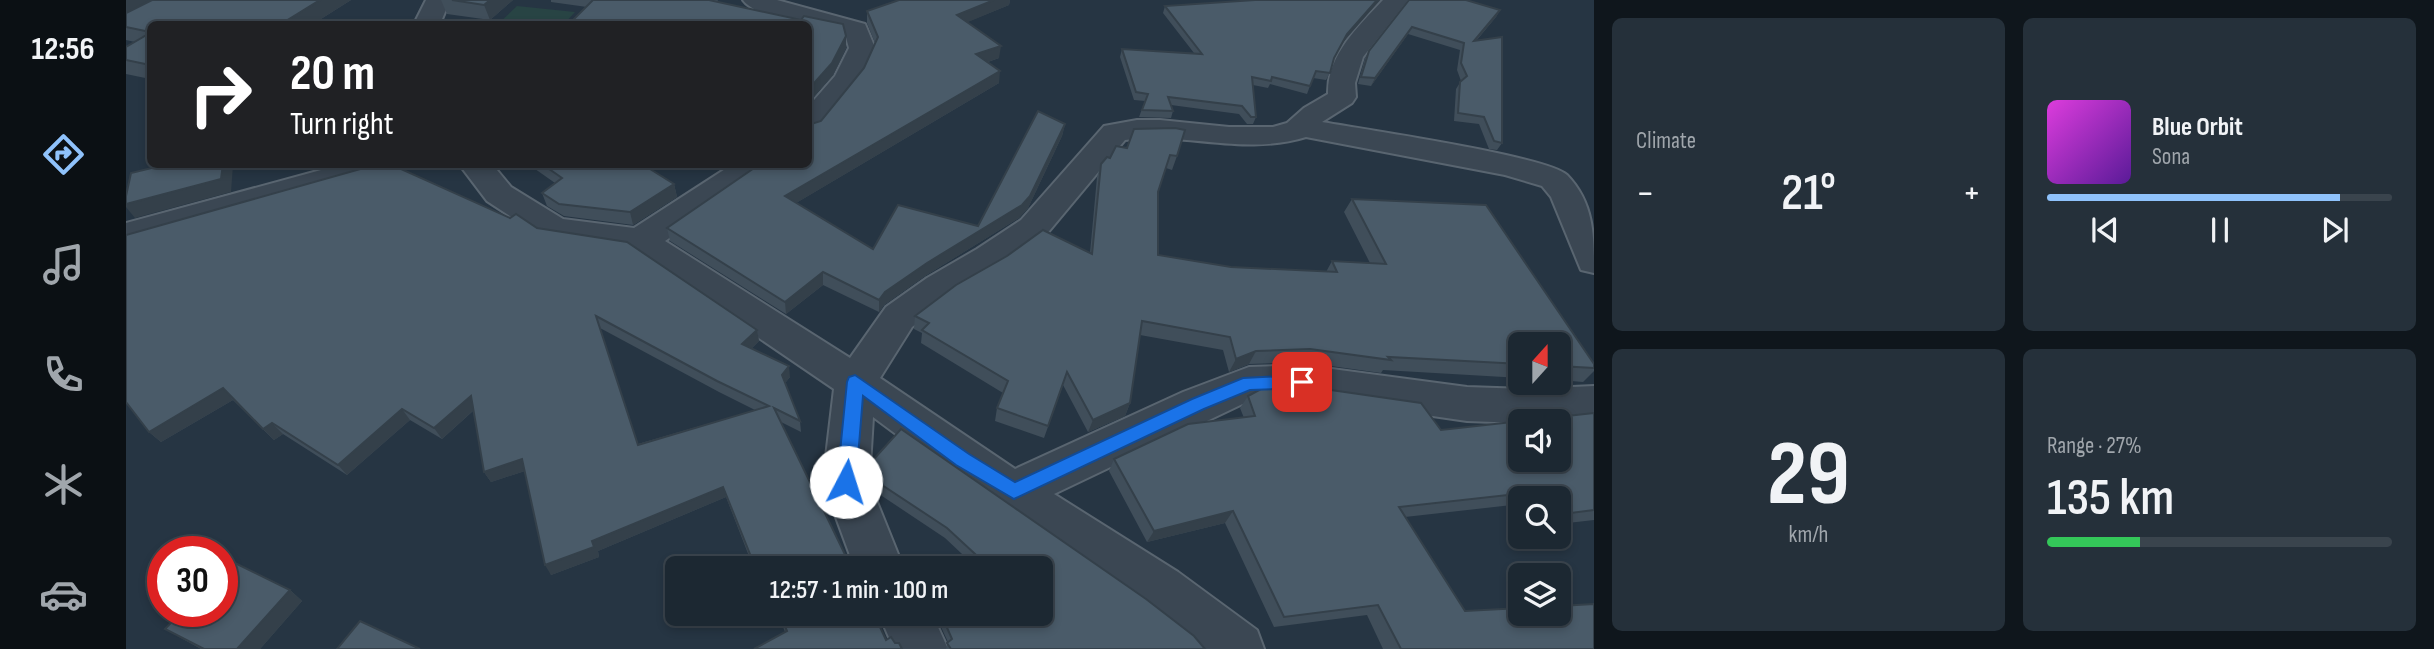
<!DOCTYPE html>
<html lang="en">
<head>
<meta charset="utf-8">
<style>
  :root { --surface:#1c2832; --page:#25303a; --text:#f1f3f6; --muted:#a0a6ac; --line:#3a444d; --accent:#8fc2fb }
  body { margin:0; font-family:"Sofia Sans Condensed",sans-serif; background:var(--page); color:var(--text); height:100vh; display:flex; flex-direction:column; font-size:26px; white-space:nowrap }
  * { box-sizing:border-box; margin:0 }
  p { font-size:23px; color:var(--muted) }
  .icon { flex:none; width:38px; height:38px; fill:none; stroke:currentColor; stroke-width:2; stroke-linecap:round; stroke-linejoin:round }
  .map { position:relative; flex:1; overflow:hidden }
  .details { display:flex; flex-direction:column; gap:18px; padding:18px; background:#0f161c; width:840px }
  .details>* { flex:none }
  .banner { position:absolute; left:21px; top:21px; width:665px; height:147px; border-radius:10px; box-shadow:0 4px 10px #0003,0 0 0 2px var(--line); background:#202124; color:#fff; overflow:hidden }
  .needle { width:46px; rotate:21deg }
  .tools { position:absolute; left:1382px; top:332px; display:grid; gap:14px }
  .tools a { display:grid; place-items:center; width:63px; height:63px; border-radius:10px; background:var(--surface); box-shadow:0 4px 10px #0003,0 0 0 2px var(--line); font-size:35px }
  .speed { position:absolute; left:21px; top:536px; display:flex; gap:14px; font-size:35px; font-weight:700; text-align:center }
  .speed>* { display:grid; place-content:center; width:91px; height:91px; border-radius:50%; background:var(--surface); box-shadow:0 4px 10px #0003,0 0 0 2px var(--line); line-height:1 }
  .speed .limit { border:10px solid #d22; background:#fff; color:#111 }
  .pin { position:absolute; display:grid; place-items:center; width:60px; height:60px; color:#fff; margin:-30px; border-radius:14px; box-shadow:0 4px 10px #0006 }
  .me { position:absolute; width:77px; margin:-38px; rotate:5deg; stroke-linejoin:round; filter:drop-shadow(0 0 5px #0008) }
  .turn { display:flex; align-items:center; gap:24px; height:147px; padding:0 28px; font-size:32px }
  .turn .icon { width:91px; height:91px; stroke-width:2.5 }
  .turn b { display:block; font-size:49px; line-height:60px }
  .big { font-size:52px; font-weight:600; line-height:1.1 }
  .details .card { flex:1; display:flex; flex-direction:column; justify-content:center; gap:10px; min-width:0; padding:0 24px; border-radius:10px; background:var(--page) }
  .details .dial { align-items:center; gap:0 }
  .dial b { font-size:91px; line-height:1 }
  .song { display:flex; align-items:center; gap:21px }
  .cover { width:84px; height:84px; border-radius:10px; background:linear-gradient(135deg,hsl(300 70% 55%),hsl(270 70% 35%)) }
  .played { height:7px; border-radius:4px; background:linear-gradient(90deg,var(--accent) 85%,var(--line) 85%) }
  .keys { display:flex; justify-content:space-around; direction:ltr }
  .heat { display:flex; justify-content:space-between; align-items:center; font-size:38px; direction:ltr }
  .charge { height:10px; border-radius:5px; background:linear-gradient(90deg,#34c759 27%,var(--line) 0) }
  .details .tiles { flex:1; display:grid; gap:18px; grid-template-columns:repeat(2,1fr) }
  .trip { position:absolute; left:539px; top:556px; width:388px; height:70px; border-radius:10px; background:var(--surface); box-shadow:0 4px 10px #0003,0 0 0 2px var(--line); font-weight:600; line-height:70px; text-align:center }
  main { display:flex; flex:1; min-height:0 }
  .dock { display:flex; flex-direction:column; width:126px; justify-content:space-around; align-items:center; background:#0b1014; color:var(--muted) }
  .dock .icon { width:49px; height:49px }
  .dock .on { color:var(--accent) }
  .dock b { font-size:32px; color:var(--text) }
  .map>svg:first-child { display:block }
</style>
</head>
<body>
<main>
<nav class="dock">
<b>12:56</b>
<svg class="icon on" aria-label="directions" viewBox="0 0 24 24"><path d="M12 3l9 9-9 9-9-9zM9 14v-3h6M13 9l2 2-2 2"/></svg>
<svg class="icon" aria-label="music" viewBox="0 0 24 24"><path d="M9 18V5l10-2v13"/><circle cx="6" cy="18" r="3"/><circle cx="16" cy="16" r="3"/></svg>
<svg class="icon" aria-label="phone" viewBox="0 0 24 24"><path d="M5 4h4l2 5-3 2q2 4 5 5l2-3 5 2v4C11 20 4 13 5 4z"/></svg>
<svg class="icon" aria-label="climate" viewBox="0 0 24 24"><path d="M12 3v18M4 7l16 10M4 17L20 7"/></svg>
<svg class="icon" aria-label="car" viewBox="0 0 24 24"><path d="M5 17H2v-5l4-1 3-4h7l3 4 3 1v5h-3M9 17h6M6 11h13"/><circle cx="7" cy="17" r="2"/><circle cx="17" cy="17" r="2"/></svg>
</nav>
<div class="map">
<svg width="1468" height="649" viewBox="0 0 1468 649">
  <rect width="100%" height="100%" fill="#263543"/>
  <path fill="#284444" d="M391,6L449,12L438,24H372Z"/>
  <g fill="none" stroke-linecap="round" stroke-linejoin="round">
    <g stroke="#596570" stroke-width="4">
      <g id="street">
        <path d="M300,0H324L314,24H288Z"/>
        <path d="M617,0H651L739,24L749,48L736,79L693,132L682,135V107L709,76L723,48L719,34C696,28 630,19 617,0Z"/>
        <path d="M1257,0H1282L1237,57L1229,83L1230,97L1226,103L1196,122C1235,129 1421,156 1441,175C1468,203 1468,235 1468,273L1455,270L1425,197L1416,186L1379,175L1180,137C1119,156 1060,132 999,140L919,236L877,267L827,296L786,327L754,378L889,469L1057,392L1123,367L1176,365L1341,387L1402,389L1468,386V420L1395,423L1341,421L1176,397L1127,399L928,494L1052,572L1131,630L1138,649H1070L1016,606L821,472L747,417L743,482L778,569H729L697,482L708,389L505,251L416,237L361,201L333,164H366L385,187L437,219L508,228L607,164H644L640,171L539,241L724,358L760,307L801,278L851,249L895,220L978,126L1011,120H1034L1103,127H1147L1161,123L1178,108L1202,94C1201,55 1232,27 1257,0Z"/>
        <path d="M217,164H270L266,171L0,247V223Z"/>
        <path d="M753,614H806L822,649H768Z"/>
      </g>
    </g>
    <use href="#street" fill="#3b4753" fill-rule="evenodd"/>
  </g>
  <g fill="#404e5a" fill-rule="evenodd">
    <path d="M0,0H225L187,24H24V79L0,74V47L9,42L0,40Z"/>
    <path d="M315,0H387L364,20L321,14Z"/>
    <path d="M425,0H592L591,2L675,20L678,16L717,24L720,36V48L707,75L682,103V24H443L461,7L425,2Z"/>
    <path d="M773,0H884L883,5L841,22L873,58L862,62L873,83L670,203L747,249L852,226L939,124L936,136L902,208L893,218L799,276L758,305L753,312L697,285L660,314L544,241L541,228L634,164L695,121L738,68L749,43L741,23V11Z"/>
    <path d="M1119,0H1254L1218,41L1207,60L1204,73L1200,80L1187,78L1181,94L1144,84L1142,88L1127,85L1130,117L1127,124H1121L1113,114L1045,105L1047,111L1045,118L1013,117L1019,101L1008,100L994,57L996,49L1068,53L1037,13L1039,6L1120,1Z"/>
    <path d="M1283,0L1374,10L1370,17L1350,41L1376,143L1371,150L1363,149L1353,124L1328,121L1330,89L1335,81L1331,70L1334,50L1282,34L1245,86L1232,84L1239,58L1243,51Z"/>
    <path d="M1008,129L1051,156L1046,170L1040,168L1032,192V255L1105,267L1200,272L1206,261L1244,263L1218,212L1226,199L1468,364V371L1457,382L1433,380V345H1395V378L1257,370L1255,373L1176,362L1123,364L1103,372L1097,350L1014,335L1004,403L999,416L962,432L937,385L918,438L869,421L871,408L877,393L795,343L796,333L788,329L789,316L964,253L971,177L975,164L1001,148Z"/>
    <path d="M402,164H516L548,184L551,197L507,225L438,216L421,206L416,193L429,183Z"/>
    <path d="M384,218L411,228L631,330L633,341L625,349L664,377L659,383L674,421L675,432L655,422L726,569H628L600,497L472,551L473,557L425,575L399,471L365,482L358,472L347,411L316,439L284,420L221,475L157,434L148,440L107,400L35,442L23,432ZM474,328L593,392L629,410L512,444Z"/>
    <path d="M1122,396L1315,430L1468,413V520L1433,524V499H1395V504L1279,517L1339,611L1468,649H1257L1241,615L1148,627L1099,523L1021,542L983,471L988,459L1118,418L1114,408Z"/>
    <path d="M747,460L1079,649H820L822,642L809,614H915V569H852L819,538L750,492L746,482Z"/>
    <path d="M164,590L176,601L134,649H75L39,629Z"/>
    <path d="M652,614H748L760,640L769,643L659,632Z"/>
  </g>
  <g fill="#34404a">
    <path d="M0,0H34L0,18Z"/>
    <path d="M194,0H225L187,24H155Z"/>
    <path d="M364,0H387L364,20L358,5Z"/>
    <path d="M868,0H884L883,5L830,27L831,15Z"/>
    <path d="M1251,0H1254L1218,41L1221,34Z"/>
    <path d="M1374,10L1370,17L1343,48L1348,41Z"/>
    <path d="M1286,27L1282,34L1245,86L1249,78Z"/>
    <path d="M720,36V48L707,75L682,103V90Z"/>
    <path d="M875,46L873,58L849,66L850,54Z"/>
    <path d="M874,71L873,83L660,209L659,196Z"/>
    <path d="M939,124L936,136L902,208L893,218L799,276L758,305L753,312V300L759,292L801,263L896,205Z"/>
    <path d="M97,164L107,165L105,192L9,218L0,207V204Z"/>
    <path d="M548,184L551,197L507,225L504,212Z"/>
    <path d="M697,272V285L660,314L659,302Z"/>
    <path d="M631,330L633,341L618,356L616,344Z"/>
    <path d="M1130,351L1123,364L1103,372L1110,359Z"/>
    <path d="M663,366L664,377L657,386L656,375Z"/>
    <path d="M97,388L107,400L35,442L23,432Z"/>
    <path d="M345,396L351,407L316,439L308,428Z"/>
    <path d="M1004,403L999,416L962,432L967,420Z"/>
    <path d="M276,409L284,420L221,475L212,465Z"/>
    <path d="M146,423L157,434L148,440L137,429Z"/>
    <path d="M396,459L402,470L365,482L358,472Z"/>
    <path d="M597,487L600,497L472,551L473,557L425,575L419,565L466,541Z"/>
    <path d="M1107,511L1099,523L1021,542L1028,531Z"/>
    <path d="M164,590L176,601L134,649H111Z"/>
  </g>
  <g fill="#4a5b69" stroke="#34404a" stroke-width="2" fill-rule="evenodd">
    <path d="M26,0H194L155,24H24V32L0,27V13Z"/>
    <path d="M326,0H364L358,5Z"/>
    <path d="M467,0H583L675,20L678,16L717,24L720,36L706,63L682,90V24H443Z"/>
    <path d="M773,0H868L831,15L875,46L850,54L874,71L659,196L747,249L772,205L852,226L912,111L939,124L904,196L896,205L801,263L759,292L753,300L697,272L659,302L541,228L634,164H682V125L695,121L738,68L752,37L741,11Z"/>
    <path d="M1129,0H1251L1221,34L1208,58L1204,73L1190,71L1184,86L1146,77L1145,81L1126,77L1130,117H1125L1116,106L1042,97L1047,111L1016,110L1022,94L1010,92L996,49L1076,54L1039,6Z"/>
    <path d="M1283,0H1340L1374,10L1348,41L1376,37V143L1368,141L1358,117L1332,113L1334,82L1341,76L1335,63L1338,43L1286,27L1249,78L1235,77L1243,51Z"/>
    <path d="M24,33V65L0,60V47Z"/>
    <path d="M1049,128L1059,130L1051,156L1044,155L1032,192V255L1105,267L1211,272L1206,261L1260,264L1226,199L1360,205L1468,364V368L1433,366V345H1395V364L1262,357L1265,360L1184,349L1130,351L1110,359L1104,337L1016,321L1004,403L967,420L941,372L922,426L871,408L882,381L796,330L803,323L789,316L830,285L881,256L917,230L966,254L975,164L981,157L984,158L990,146L1001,148L1008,129Z"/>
    <path d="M42,164H97L95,179L0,204V196L5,173Z"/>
    <path d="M252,164H264L384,218L390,214L411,228L501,242L631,330L616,344L663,366L656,375L674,421L648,408L726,569H636V567L630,569L597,487L466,541L468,547L419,565L396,459L358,472L345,396L308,428L276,409L212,465L146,423L137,429L97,388L23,432L0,402V235ZM470,316L591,381L643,406L512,445Z"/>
    <path d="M416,164H516L548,184L504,212L433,204L416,193L436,178Z"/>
    <path d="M1184,387L1295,403L1315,430L1468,413V510L1437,514L1433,509V499H1425L1419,491L1273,507L1339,611L1395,608V614H1433V606L1468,604V649H1275L1252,605L1158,617L1107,511L1028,531L988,459L1062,424L1129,416L1122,396L1135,389ZM1395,422H1433V460H1395Z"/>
    <path d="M775,429L1020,599L1068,636L1079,649H825L821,643L826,639L815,614H915V569H858L862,566L821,528L750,481L746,471L747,460Z"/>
    <path d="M105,561L164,590L111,649H78L39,629L56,611H96V570Z"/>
    <path d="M654,614H748L760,640L765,637L769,643H773L776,649H628L661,631Z"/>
    <path d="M234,621L294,649H211Z"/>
  </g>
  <path fill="#1a73e8" stroke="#114b97" stroke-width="2" d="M729,375L843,454L889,482L1066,399L1117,378L1176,375L1182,377L1184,382L1182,386L1176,388L1124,390L1078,409L888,499L830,465L737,396L730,482L727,488L720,490L714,488L711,482L721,382L723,377Z"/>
</svg>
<div class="tools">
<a><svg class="needle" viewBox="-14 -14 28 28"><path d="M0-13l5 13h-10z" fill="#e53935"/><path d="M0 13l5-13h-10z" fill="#a0a6ac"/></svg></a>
<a><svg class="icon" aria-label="sound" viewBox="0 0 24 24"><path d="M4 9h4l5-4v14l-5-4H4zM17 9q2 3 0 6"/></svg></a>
<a><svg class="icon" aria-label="search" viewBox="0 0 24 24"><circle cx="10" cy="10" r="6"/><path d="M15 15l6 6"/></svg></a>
<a><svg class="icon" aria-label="layers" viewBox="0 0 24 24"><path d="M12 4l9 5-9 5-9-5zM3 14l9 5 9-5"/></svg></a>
</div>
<div class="speed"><div class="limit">30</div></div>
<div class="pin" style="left:1176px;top:382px;background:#d93025"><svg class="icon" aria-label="arrive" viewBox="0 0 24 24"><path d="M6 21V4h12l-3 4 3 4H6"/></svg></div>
<svg class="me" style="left:720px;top:482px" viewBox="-20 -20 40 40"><circle r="19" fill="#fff"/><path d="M0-13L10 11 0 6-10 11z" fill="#1a73e8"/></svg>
<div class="trip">12:57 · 1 min · 100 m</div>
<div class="banner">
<div class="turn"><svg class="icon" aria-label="right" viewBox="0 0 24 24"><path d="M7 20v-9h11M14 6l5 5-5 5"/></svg><div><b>20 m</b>Turn right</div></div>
</div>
</div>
<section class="details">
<div class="tiles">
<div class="card"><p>Climate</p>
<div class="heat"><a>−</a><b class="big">21°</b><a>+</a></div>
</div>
<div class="card">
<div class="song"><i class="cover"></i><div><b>Blue Orbit</b><p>Sona</p></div></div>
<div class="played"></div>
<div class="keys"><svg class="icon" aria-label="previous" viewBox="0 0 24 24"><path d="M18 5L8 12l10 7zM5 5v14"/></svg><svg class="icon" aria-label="pause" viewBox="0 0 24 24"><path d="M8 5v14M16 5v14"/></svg><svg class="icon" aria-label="next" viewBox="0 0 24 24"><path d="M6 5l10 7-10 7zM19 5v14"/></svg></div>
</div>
<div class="card dial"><b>29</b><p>km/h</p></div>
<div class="card"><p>Range · 27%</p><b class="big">135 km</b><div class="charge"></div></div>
</div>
</section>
</main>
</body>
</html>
